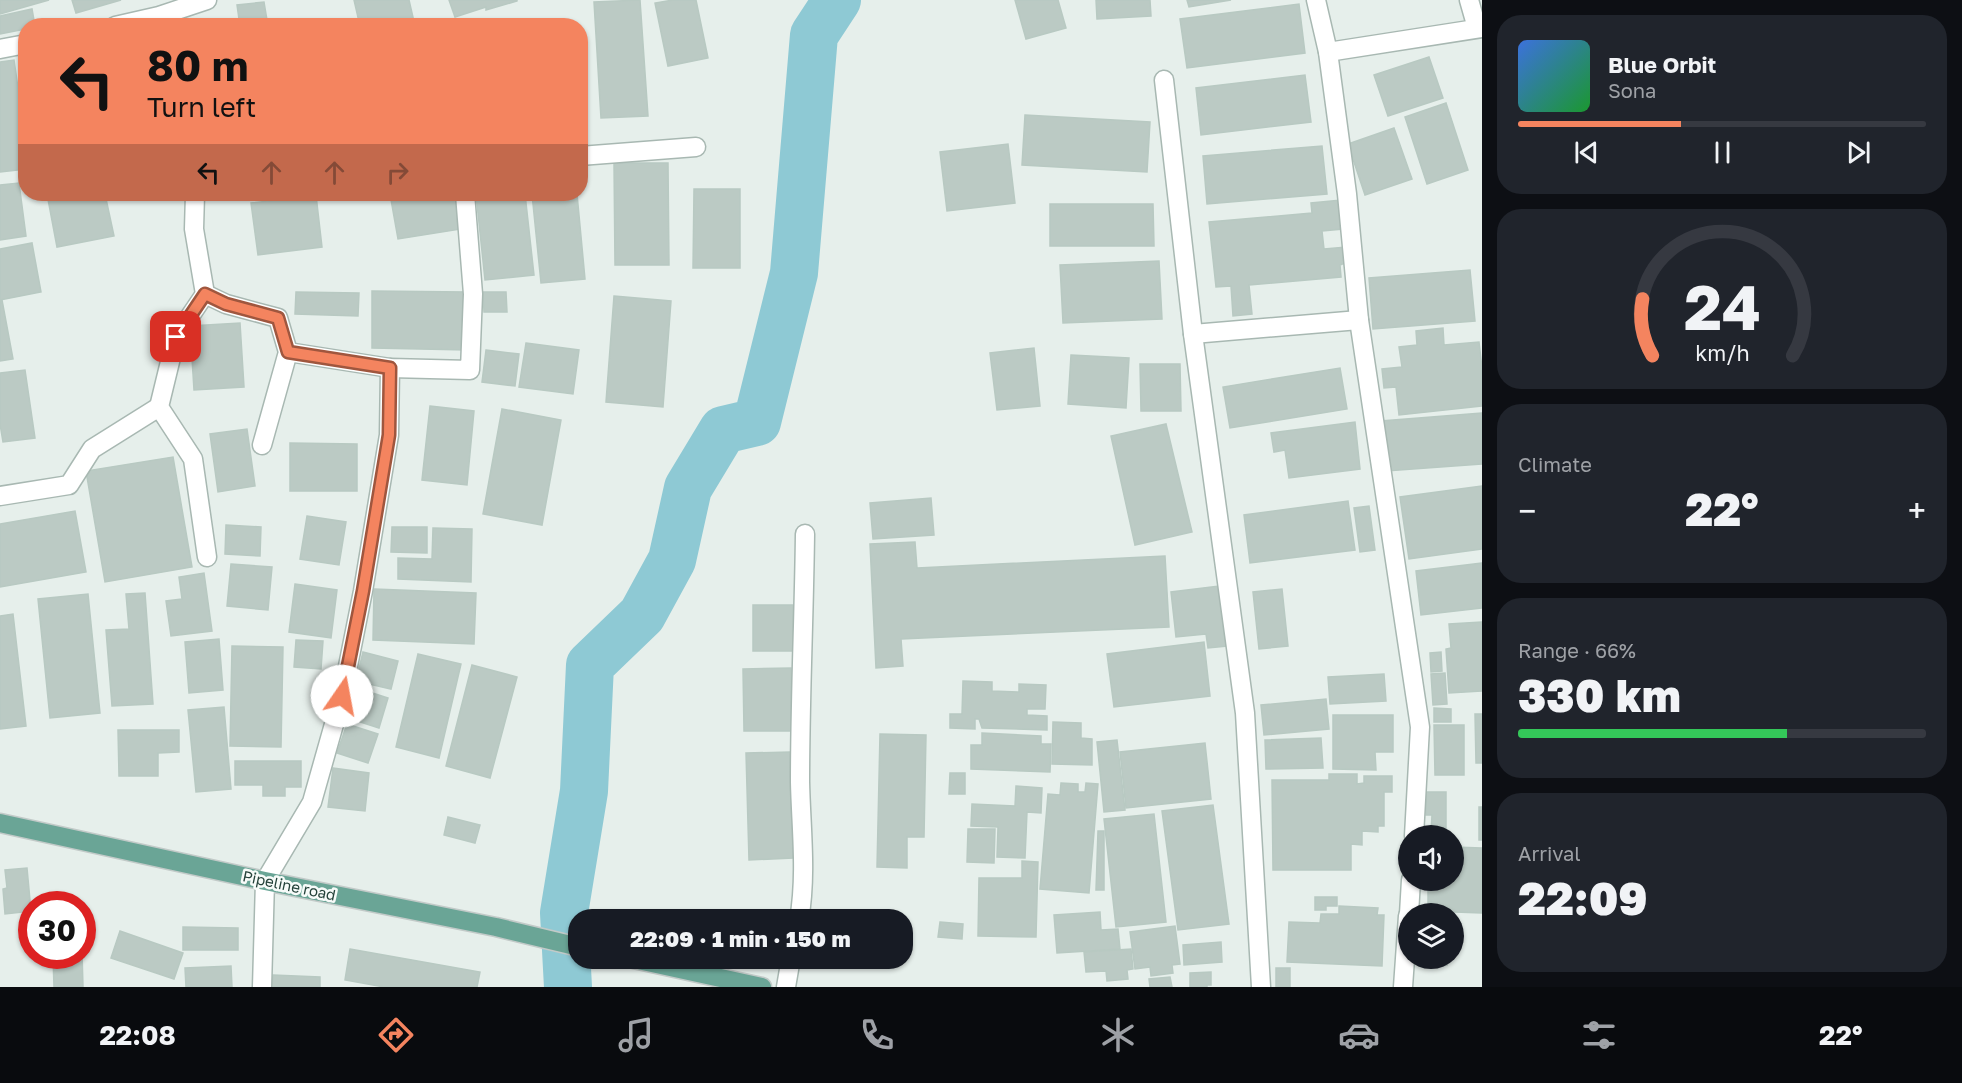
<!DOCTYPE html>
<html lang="en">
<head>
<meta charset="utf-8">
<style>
  :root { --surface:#171b24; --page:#20242c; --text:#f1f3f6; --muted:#9ea1a6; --line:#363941; --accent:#f4845f }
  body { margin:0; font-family:"Golos Text",sans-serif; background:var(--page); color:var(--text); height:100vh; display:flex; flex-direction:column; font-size:22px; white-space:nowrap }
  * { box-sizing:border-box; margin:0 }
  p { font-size:20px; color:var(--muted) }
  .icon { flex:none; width:33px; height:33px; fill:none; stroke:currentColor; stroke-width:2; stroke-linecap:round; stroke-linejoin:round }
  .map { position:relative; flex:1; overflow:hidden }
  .sheet { display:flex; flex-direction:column; gap:15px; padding:15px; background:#0d0f14; width:480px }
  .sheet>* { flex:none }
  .hud { position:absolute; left:18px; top:18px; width:570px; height:183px; border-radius:24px; box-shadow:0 2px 4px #0004; background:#f4845f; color:#111; overflow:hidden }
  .buttons { position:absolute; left:1398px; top:825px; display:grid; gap:12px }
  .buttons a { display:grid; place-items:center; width:66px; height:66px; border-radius:50%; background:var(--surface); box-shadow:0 2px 4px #0004; font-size:30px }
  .speed { position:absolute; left:18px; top:891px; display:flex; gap:12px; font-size:30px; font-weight:700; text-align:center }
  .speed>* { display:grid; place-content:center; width:78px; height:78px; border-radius:50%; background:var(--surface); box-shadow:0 2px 4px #0004; line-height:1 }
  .speed .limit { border:9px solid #d22; background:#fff; color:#111 }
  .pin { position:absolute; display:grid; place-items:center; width:51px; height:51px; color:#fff; margin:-26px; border-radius:12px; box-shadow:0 3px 9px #0006 }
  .me { position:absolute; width:66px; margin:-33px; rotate:12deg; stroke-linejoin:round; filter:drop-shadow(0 0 4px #0008) }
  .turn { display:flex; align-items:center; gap:21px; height:126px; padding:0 30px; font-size:27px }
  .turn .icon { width:78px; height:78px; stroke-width:2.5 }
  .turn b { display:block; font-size:42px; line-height:51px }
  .lanes { display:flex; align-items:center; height:57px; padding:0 30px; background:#0003; justify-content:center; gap:30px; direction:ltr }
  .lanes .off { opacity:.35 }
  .big { font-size:45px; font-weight:800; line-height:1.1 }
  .sheet .card { flex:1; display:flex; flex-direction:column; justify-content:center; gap:9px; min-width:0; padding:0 21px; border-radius:24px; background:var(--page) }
  .sheet .dial { align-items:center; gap:0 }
  .dial svg { height:156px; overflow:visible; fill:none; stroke:var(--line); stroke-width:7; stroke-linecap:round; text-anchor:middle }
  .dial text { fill:var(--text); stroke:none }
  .song { display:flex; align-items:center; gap:18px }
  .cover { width:72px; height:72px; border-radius:9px; background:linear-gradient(135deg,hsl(220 70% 55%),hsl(130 70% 35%)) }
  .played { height:6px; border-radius:3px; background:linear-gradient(90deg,var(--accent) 40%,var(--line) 40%) }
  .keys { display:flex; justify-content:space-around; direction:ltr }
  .heat { display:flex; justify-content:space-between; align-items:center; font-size:33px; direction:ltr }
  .charge { height:9px; border-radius:4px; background:linear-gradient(90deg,#34c759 66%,var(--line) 0) }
  .trip { position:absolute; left:568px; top:909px; width:345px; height:60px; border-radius:24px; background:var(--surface); box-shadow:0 2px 4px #0004; font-weight:800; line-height:60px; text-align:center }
  .menu { display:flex; height:96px; justify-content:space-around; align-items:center; background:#090b0e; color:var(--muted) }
  .menu .icon { width:42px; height:42px }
  .menu .on { color:var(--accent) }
  .menu b { font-size:27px; color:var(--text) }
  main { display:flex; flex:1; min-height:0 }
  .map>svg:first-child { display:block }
</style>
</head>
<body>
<main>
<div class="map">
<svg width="1482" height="987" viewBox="0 0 1482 987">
  <rect width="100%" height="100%" fill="#e6efeb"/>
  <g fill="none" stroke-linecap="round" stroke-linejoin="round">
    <path stroke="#8ec9d4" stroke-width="48" d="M568,987L564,913L584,791L590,665L642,615L672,560L688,488L723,430L757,422L794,273L814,35L837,0"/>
  </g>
  <g fill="#bbcac4" stroke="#b8c9c2" stroke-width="1.5">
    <path d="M0,0H49L0,14Z"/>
    <path d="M72,0H121L76,13Z"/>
    <path d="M354,0H409L415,26H360Z"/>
    <path d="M449,0H517V1L486,10V7L455,17Z"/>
    <path d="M640,0L648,116L601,118L594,2Z"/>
    <path d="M673,0H696L708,58L668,66L655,3Z"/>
    <path d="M1015,0H1058L1066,28L1026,39Z"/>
    <path d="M1096,0H1150L1151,16L1097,19Z"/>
    <path d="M1187,0H1231L1189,7Z"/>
    <path d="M264,2L268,26H240L237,5Z"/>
    <path d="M1299,4L1305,53L1187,68L1180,19Z"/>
    <path d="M32,9L35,26H26V29L0,34V16Z"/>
    <path d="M1429,57L1443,98L1388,116L1374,75Z"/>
    <path d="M14,60L26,143V169L0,172V62Z"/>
    <path d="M1305,75L1311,122L1201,135L1196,88Z"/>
    <path d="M1446,103L1468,170L1427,184L1405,117Z"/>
    <path d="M1025,115L1150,122L1147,172L1022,165Z"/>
    <path d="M1394,128L1412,179L1365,195L1348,144Z"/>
    <path d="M1008,144L1015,203L947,211L940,152Z"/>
    <path d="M1322,146L1327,194L1207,204L1203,156Z"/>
    <path d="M614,163H668L669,265H615Z"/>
    <path d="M19,183L26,236L0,240V185Z"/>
    <path d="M694,189H740V268H693Z"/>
    <path d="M47,194H105L114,236L57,247Z"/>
    <path d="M390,194H455L461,229L398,239Z"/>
    <path d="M476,194H525L534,275L485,280Z"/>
    <path d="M532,194H577L585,279L541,283Z"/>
    <path d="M316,195L322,247L258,255L251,203Z"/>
    <path d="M1341,200L1343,229L1322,231L1324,249L1346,247L1347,262L1340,265L1341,277L1249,285L1252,314L1233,316L1231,286L1216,287L1209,222L1312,213L1311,203Z"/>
    <path d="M1050,204H1153L1154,246H1050Z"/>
    <path d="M32,243L41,292L0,300V249Z"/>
    <path d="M1159,261L1162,319L1063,323L1060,265Z"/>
    <path d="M1470,270L1475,321L1373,329L1369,278Z"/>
    <path d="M372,291L467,292V350L372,348Z"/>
    <path d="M296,292L359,293L358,316L295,314Z"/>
    <path d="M483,292H506L507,312H484Z"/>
    <path d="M614,296L671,301L663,407L606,402Z"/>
    <path d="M2,300L13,359L0,361V301Z"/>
    <path d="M240,323L244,387L194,390L190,326Z"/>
    <path d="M1443,328L1444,345L1479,342L1482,368V406L1399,415L1396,387L1384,388L1382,369L1402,367L1399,347L1417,345L1416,331Z"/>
    <path d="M526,343L579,350L573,394L519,387Z"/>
    <path d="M1034,348L1040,406L997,410L990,353Z"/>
    <path d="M486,350L519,354L515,386L482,382Z"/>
    <path d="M1071,355L1129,358L1126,408L1068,404Z"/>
    <path d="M1140,364H1180L1181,411H1141Z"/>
    <path d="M1340,368L1347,409L1230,428L1223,387Z"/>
    <path d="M25,370L35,438L3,442L0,424V373Z"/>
    <path d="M430,406L474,411L467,485L422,480Z"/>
    <path d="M502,409L561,420L542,525L483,514Z"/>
    <path d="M1482,413V464L1386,471L1381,421Z"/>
    <path d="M1355,422L1360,469L1289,478L1285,450L1274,452L1271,433Z"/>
    <path d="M1166,424L1192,532L1135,545L1111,436Z"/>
    <path d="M247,429L255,486L218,492L210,434Z"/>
    <path d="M290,443L357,444V491H290Z"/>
    <path d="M173,457L192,567L105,582L86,471Z"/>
    <path d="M1482,486V549L1409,559L1400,497Z"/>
    <path d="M931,498L934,535L873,539L870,503Z"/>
    <path d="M1348,501L1355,550L1250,563L1244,515Z"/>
    <path d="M1369,506L1375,550L1360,552L1354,508Z"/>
    <path d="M75,511L86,572L0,587V524Z"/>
    <path d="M307,516L346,522L339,565L300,559Z"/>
    <path d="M226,525L261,527L260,556L225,554Z"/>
    <path d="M392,527H427V553L391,552Z"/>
    <path d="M433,528L472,529L471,582L398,579V558L432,559Z"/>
    <path d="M915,542L917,568L1165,556L1169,627L901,639L903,666L876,668L870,544Z"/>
    <path d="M1482,563V608L1421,615L1416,571Z"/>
    <path d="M231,564L272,567L268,610L227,606Z"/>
    <path d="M204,573L212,631L171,636L166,601L182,599L179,577Z"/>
    <path d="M295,584L337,590L331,638L289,632Z"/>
    <path d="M1219,586L1227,646L1208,648L1206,634L1176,637L1171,592Z"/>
    <path d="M374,589L476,593L474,644L373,640Z"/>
    <path d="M1282,589L1288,646L1259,649L1253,592Z"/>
    <path d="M145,593L153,704L112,706L106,630L129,629L126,594Z"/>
    <path d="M88,594L100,713L50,718L38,599Z"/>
    <rect x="753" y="605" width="40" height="46"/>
    <path d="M13,614L26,726L0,729V616Z"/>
    <path d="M1482,622V691L1449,693L1446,649L1451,648L1449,624Z"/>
    <path d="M219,639L223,690L189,693L185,642Z"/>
    <path d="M296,640L323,641L321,669L294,667Z"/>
    <path d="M1204,642L1210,696L1114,707L1107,654Z"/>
    <path d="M232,646L283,647L281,747L230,746Z"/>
    <path d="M363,652L398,661L391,689L356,681Z"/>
    <path d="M1441,652L1442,671L1431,672L1430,653Z"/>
    <path d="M418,654L461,664L439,758L396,747Z"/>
    <path d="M472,665L517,677L490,778L446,766Z"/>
    <path d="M791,668L792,731H744L743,669Z"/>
    <path d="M1445,673L1447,704L1433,705L1431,674Z"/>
    <path d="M1384,674L1386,701L1330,704L1328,677Z"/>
    <path d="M963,681L992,682V691L1019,692V684L1046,685L1045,709H1027V715L1047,716V730L982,728L979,719H975V729L950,728V714H962Z"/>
    <path d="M357,688L388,698L379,728L348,718Z"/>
    <path d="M1326,699L1329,729L1264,735L1261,705Z"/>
    <path d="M224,707L231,789L196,792L188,710Z"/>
    <path d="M1434,708L1451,709V722H1434Z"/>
    <path d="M1475,714H1482V763H1476Z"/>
    <path d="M1333,715H1393V752H1375L1376,770L1333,769Z"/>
    <path d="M1053,722L1081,723V738L1092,739V765L1052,764Z"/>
    <path d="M347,724L378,734L368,763L337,753Z"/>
    <path d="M1434,725H1464V775H1435Z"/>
    <path d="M118,730H179V752L158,753V776H119Z"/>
    <path d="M982,733L1041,736V744H1051L1050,772L971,769V745H982Z"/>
    <path d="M880,734L926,735L924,837H907V868L877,867Z"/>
    <path d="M1321,738L1323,768L1266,769L1265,740Z"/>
    <path d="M1117,740L1125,810L1104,812L1097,742Z"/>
    <path d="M1205,743L1211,799L1126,808L1120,752Z"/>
    <path d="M790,752L793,858L749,860L746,753Z"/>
    <path d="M235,761H301V787H285V796H263V785H235Z"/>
    <path d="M333,768L369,773L365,811L328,807Z"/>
    <path d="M950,773H965V794H949Z"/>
    <path d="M1329,774H1357V784L1364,783V776H1392V792H1384V826H1378V832L1362,831V845L1351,844V870H1273L1272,780H1329Z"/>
    <path d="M1061,783L1078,784V792H1085L1086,783L1098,784L1089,893L1040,889L1048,794L1060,795Z"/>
    <path d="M1016,786L1042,788L1041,813L1027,812L1025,858L997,857L998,827L971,826L972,804L1015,806Z"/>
    <path d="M1426,792H1446V833H1431L1432,815H1426Z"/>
    <path d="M1213,805L1229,924L1178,930L1162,811Z"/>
    <rect x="1479" y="807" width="3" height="33"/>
    <path d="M1154,814L1166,922L1116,927L1104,819Z"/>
    <path d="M448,817L480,825L475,843L444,835Z"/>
    <path d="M968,829H995L994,863L967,862Z"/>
    <path d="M1098,831H1104V890H1096Z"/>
    <path d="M1454,847L1482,848V913L1428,911V880H1454Z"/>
    <path d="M1022,861L1038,862L1036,937L978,936L979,878H1022Z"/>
    <path d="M27,868L31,911L5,914L3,889L7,888L5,870Z"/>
    <path d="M1315,897H1337V906H1326V910H1315Z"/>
    <path d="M1339,906L1378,908L1377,915H1384L1382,966L1287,962L1289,922L1320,923L1321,914H1339Z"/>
    <path d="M1100,912L1101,930L1118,929L1120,949L1057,953L1054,915Z"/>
    <path d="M940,922L963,924L962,939L938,937Z"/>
    <path d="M1175,926L1180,964L1172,965L1173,973L1151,976L1150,967L1135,969L1130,932Z"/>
    <path d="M183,927L238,928V950H183Z"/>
    <path d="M120,931L183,953L174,979L111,958Z"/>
    <path d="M1221,942L1222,962L1184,965L1183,945Z"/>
    <path d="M350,949L480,972L477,987H384L345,980Z"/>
    <path d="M1131,949L1133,969L1127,970L1128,979L1107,981L1106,971L1086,972L1084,952Z"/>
    <path d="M82,952L83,987H54L53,956H82Z"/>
    <rect x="1420" y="958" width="27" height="7"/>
    <path d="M231,966L232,987H186L185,968Z"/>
    <rect x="1276" y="968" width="14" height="19"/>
    <path d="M1211,972V985H1207V987H1190V973Z"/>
    <path d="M273,975L320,977V987H272Z"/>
    <path d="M1170,977L1172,987H1150L1149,979Z"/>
  </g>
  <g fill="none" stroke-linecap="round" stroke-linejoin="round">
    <g stroke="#a8b8b2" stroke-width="21">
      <g id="street">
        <path d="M1316,0L1328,52L1347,194L1359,320L1420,727L1414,836"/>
        <path d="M1469,0L1477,28"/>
        <path d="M115,26L159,16L207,0"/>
        <path d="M0,49L26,44"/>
        <path d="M1328,52L1482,28"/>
        <path d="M1164,80L1193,334L1245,713L1261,987"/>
        <path d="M580,156L696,147"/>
        <path d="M195,194L194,229L205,294L176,337L159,407L193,459L207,557"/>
        <path d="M205,294L226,304L278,318L288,352L262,445"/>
        <path d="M1193,334L1359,320"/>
        <path d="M288,352L390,368L470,370L473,294L465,194"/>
        <path d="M0,496L69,485L92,449L159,407"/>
        <path d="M1409,914L1411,880"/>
        <path d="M799,920C807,874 801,828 800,782C800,699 804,617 805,534"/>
        <path d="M262,987L265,881L312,802L342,696L363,591L389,435L390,368"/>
        <path d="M786,987L791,958"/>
        <path d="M1403,987L1408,916"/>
      </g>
    </g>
    <g stroke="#c2cac8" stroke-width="21">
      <g id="primary">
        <path d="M0,823L265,881L496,927L579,947"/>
        <path d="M629,958L762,987"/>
      </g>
    </g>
    <use href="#street" stroke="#fff" stroke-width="18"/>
    <use href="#primary" stroke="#6aa596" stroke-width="18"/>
  </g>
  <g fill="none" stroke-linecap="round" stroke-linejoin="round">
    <g stroke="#9f563e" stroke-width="15">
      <path id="route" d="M176,337L205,294L226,304L278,318L288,352L390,368L389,435L363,591L342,696"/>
    </g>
    <use href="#route" stroke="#f4845f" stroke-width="10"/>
  </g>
  <g text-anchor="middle" stroke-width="5" stroke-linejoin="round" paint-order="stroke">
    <g font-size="15" fill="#24423a" stroke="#f7fbf9">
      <text transform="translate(289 886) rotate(12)" y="5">Pipeline road</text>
    </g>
  </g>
</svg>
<div class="buttons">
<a><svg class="icon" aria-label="sound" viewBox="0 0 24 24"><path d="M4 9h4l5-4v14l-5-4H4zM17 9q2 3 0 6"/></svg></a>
<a><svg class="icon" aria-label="layers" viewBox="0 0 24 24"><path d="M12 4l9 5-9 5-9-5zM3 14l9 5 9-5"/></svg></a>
</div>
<div class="speed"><div class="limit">30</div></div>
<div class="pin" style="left:176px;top:337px;background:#d93025"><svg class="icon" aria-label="arrive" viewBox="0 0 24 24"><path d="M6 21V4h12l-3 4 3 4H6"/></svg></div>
<svg class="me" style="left:342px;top:696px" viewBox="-20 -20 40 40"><circle r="19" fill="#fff"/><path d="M0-13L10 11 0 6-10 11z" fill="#f4845f"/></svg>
<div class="trip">22:09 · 1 min · 150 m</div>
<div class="hud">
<div class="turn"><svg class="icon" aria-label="left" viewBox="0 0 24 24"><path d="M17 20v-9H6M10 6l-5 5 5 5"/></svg><div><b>80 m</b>Turn left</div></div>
<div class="lanes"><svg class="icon" aria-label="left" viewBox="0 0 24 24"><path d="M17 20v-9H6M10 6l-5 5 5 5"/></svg><svg class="icon off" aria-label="ahead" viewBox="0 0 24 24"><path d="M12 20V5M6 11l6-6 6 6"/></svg><svg class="icon off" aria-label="ahead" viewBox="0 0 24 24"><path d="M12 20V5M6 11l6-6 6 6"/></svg><svg class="icon off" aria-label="right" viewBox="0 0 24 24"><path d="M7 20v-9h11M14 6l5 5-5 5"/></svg></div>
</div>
</div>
<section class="sheet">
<div class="card">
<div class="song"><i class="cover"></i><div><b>Blue Orbit</b><p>Sona</p></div></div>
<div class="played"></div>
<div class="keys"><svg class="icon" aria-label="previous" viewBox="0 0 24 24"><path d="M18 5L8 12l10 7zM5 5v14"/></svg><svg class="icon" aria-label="pause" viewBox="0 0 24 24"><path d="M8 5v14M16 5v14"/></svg><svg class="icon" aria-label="next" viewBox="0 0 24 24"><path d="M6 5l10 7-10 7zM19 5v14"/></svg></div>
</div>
<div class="card dial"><svg viewBox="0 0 100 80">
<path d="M14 69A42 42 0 1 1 86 69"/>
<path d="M14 69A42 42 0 0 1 9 40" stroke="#f4845f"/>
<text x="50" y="56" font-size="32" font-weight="700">24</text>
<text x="50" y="72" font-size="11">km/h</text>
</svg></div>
<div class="card"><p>Climate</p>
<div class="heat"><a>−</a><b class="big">22°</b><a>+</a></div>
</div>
<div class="card"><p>Range · 66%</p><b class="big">330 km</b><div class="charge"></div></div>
<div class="card"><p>Arrival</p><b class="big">22:09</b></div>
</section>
</main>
<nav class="menu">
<b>22:08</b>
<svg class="icon on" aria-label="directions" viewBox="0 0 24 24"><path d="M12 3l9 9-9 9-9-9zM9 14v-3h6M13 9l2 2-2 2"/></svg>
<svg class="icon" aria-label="music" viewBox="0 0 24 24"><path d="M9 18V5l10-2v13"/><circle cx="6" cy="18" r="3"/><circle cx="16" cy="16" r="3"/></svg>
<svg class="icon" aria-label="phone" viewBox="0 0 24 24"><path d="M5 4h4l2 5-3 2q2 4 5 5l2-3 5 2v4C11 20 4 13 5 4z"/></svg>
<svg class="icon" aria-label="climate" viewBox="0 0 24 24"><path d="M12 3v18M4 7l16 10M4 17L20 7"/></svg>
<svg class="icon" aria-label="car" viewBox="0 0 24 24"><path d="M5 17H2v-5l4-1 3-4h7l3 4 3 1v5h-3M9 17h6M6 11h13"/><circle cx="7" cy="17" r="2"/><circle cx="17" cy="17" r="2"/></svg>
<svg class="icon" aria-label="filters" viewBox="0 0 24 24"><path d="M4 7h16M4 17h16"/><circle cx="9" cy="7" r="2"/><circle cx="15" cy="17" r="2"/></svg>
<b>22°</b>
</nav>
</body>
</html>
